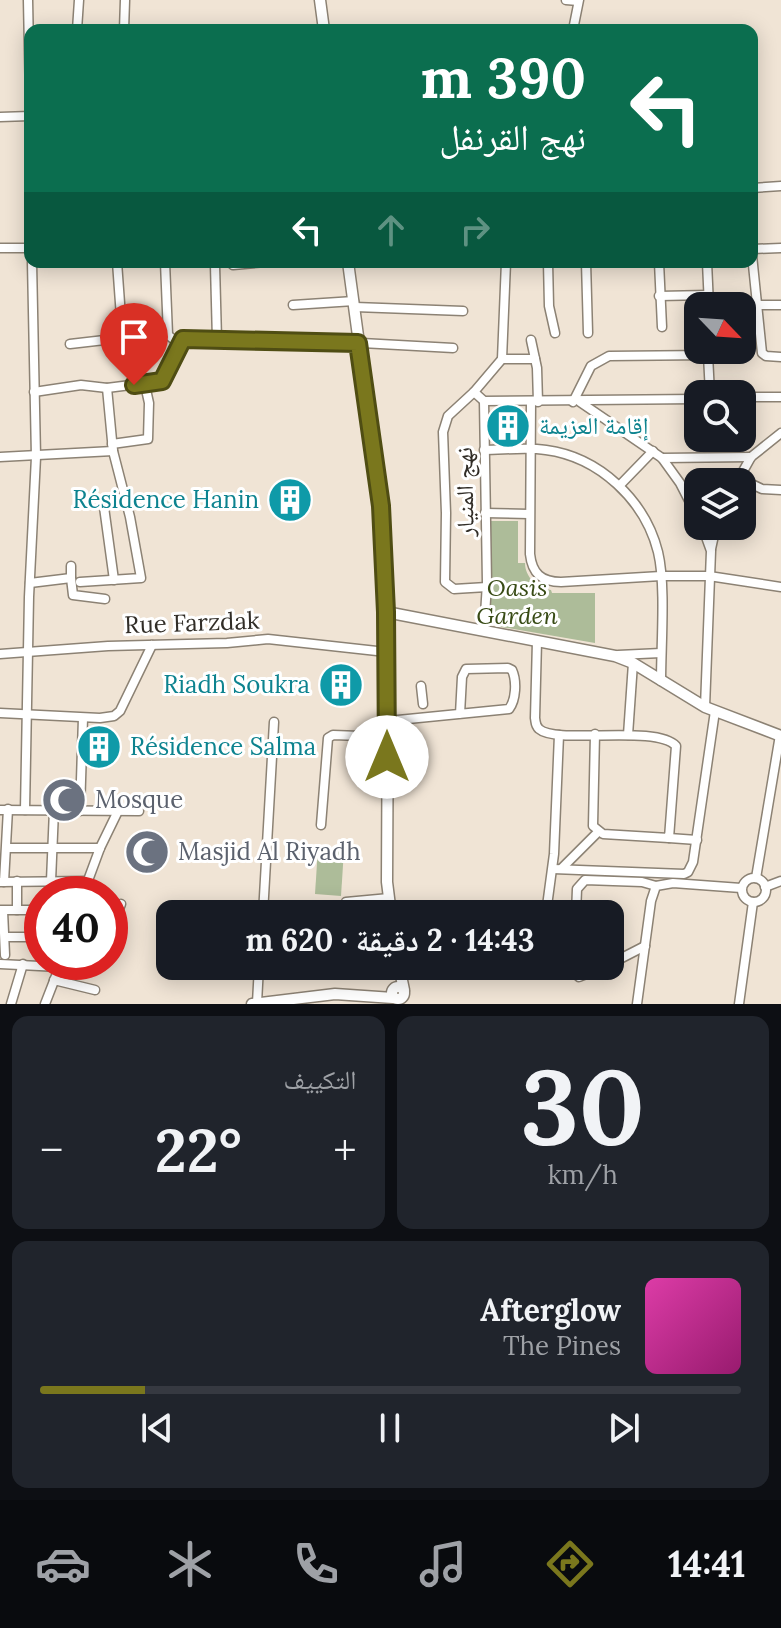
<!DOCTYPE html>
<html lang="ar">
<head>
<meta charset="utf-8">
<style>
  :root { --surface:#171b24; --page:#20242c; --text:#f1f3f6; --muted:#9ea1a6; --line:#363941; --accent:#7a771d }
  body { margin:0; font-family:Lora,"Noto Naskh Arabic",serif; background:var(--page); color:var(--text); direction:rtl; height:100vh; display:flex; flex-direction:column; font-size:30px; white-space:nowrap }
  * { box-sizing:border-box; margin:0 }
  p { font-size:26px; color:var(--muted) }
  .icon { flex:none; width:44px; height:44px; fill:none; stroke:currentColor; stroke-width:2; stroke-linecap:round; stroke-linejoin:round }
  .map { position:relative; height:1004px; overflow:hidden; direction:ltr }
  .panel { display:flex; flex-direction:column; gap:12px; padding:12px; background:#0d0f14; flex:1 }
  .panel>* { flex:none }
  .hud { position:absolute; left:24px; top:24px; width:734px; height:244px; border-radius:16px; box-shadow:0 4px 20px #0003; direction:rtl; background:#0b6e4f; color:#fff; overflow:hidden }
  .needle { width:52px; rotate:115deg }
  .tools { position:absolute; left:684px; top:292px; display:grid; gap:16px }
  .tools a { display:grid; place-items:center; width:72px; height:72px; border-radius:16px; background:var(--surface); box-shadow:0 4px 20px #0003; font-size:40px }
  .speed { position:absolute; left:24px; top:876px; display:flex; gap:16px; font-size:40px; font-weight:700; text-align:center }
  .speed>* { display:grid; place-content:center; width:104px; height:104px; border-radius:50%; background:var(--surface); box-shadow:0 4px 20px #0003; line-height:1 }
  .speed .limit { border:12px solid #d22; background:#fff; color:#111 }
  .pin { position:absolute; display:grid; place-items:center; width:68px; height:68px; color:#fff; margin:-82px -34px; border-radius:50% 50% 50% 0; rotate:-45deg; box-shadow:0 0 8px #0007 }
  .pin .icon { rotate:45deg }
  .me { position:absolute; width:88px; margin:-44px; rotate:0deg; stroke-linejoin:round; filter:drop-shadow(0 0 6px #0008) }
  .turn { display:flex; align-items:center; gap:28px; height:168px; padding:0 40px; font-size:36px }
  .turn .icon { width:104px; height:104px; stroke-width:2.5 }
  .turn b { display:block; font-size:56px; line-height:68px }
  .lanes { display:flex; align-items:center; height:76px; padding:0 40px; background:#0003; justify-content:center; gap:40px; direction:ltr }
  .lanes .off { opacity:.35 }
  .big { font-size:60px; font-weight:800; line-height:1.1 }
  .panel .card { flex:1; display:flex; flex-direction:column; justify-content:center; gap:12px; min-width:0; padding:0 28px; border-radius:16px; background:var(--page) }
  .panel .dial { align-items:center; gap:0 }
  .dial b { font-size:104px; line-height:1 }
  .song { display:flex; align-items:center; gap:24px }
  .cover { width:96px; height:96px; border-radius:12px; background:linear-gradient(135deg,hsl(320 70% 55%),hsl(320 70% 35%)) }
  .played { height:8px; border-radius:4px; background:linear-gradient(90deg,var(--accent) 15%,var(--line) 15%) }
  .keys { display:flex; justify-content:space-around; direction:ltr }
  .heat { display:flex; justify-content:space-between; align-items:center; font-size:44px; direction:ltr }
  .panel .tiles { flex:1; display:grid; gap:12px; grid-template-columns:1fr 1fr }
  .card:last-child { grid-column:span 2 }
  .trip { position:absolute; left:156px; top:900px; width:468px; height:80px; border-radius:16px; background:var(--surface); box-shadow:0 4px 20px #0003; font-weight:800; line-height:80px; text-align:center; direction:rtl }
  .dock { display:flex; height:128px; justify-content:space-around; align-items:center; background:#090b0e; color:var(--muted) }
  .dock .icon { width:56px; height:56px }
  .dock .on { color:var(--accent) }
  .dock b { font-size:36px; color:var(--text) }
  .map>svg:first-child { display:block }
</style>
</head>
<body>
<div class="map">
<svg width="781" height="1004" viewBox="0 0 781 1004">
  <rect width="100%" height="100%" fill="#f0e4d5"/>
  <g fill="#adbc99">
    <path d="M489,521H518V563H525C525,577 537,588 551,590L552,593H595V643L496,626L490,621Z"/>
    <path d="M318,848L344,850L341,896L315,894Z"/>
  </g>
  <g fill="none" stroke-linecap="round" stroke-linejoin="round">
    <g stroke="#8c8274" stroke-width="11">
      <g id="minor">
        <path d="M28,0L30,100"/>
        <path d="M566,0L578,1"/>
        <path d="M77,30L79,0"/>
        <path d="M124,30L125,0"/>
        <path d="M573,30L579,0"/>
        <path d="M0,117L30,116"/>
        <path d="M752,188L781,186"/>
        <path d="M0,248H30"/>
        <path d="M752,249L781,248"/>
        <path d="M752,255L762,353L766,356L781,357"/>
        <path d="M117,262L124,358"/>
        <path d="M165,262L168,335L173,339L307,340L453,348"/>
        <path d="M548,262L549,306L555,333"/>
        <path d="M586,262L588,333"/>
        <path d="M659,262L662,327"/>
        <path d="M707,262L709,306"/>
        <path d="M215,265L217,340"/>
        <path d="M233,265L266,262"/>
        <path d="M659,296L708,295"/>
        <path d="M293,305L354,301"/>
        <path d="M757,305H781"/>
        <path d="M355,307L463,311"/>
        <path d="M531,340L537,368L538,402"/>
        <path d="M70,344L122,338"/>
        <path d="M502,359H535"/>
        <path d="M34,392L81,385L107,388L162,381L183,339"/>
        <path d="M474,392L484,401L698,399"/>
        <path d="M742,397H781"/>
        <path d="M484,401L487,583L484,631"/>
        <path d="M531,402L530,554C532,573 541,582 561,582L661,576H709L781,587"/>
        <path d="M573,402L591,366L609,356L708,355L710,394"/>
        <path d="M580,402L662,458L680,483L698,518"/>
        <path d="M112,444L148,439L149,403L145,385"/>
        <path d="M484,450C504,450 526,447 546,450C599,457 645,500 658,552C666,585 661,645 661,681"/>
        <path d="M0,457L113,451"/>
        <path d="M662,458L751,457"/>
        <path d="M739,478L762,489L781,490"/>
        <path d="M737,482L751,457L781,433"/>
        <path d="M620,485L653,451"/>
        <path d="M485,513L529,514"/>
        <path d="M702,526L711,551L705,707"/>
        <path d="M711,549L716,526"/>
        <path d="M71,566V578"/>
        <path d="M114,580L104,507L111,502L127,503"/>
        <path d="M80,582L141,578L130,517L113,451L107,388"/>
        <path d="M30,583L71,578L73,595L105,599"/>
        <path d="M487,587L454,589L445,582L446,513L443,432L448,416L474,392L502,359L506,262"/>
        <path d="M537,641L535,718C536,723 535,725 539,729C557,745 656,724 676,746L669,838L603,834L593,826L595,734"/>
        <path d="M0,654L108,646L227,643L268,639L386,652"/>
        <path d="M618,655L661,653"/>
        <path d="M421,686L423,704"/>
        <path d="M0,713L100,718L114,716L120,711L152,645"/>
        <path d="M388,721L509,709C516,700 517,681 512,670L508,668L466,669L462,677L460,714"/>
        <path d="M628,735L633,663"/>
        <path d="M0,810L139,811"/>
        <path d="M25,810L29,597L36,457L32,262"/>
        <path d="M80,811L83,718"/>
        <path d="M321,825L328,738L333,735L388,737"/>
        <path d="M669,838L697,840"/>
        <path d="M7,848H100"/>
        <path d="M562,868L598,832"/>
        <path d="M553,869L684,874L688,872L693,862L715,711"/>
        <circle cx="754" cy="890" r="12"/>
        <path d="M756,878L780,735"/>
        <path d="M17,881V910"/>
        <path d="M51,881L54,810"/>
        <path d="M0,882L88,881"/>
        <path d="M4,882L8,809"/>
        <path d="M765,887L781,881"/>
        <path d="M83,894L100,848L118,811"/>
        <path d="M346,902L389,898"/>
        <path d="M0,910H42"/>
        <path d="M3,911L5,955"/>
        <path d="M263,914L274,722"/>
        <path d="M475,914L543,910L547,906L554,854L559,735"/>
        <path d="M576,914L577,889L585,880L642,882L656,886"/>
        <path d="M110,932L121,904"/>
        <path d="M5,937H42"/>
        <path d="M110,956H111"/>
        <path d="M0,964L59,967"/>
        <path d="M610,964L645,946"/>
        <path d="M574,966V972L579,977L607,966"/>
        <path d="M54,980L95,990"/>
        <path d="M257,1003L259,966"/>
        <path d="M11,1004L23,964"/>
        <path d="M45,1004L61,963"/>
        <path d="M637,1004L651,901L656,886L673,883L741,888"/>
        <path d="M739,1004L753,902"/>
      </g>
    </g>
    <g stroke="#8c8274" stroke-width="13">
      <g id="tertiary">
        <path d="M320,0L324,30"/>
        <path d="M348,262L381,506L388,683L387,882L391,914"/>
        <path d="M386,612L615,656L633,663L705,707L781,736"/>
        <path d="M399,966L404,990"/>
        <circle cx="398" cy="993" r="6"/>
        <path d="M252,1004L335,994L393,998"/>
      </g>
    </g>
    <use href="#minor" stroke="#fff" stroke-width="8"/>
    <use href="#tertiary" stroke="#fff" stroke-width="10"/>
  </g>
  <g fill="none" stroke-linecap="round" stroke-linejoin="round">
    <g stroke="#4f4d13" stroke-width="20">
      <path id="route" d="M134,385L162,381L183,339L358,343L381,506L386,612L387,757"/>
    </g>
    <use href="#route" stroke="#7a771d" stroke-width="14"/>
  </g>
  <defs>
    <g id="building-disc" transform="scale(2.3)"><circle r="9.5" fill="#0f9aa8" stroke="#fff"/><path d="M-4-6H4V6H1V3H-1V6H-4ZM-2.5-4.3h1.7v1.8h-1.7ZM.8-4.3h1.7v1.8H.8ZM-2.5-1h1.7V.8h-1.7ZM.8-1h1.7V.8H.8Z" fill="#fff"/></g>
    <g id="mosque-disc" transform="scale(2.3)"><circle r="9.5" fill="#6b7280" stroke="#fff"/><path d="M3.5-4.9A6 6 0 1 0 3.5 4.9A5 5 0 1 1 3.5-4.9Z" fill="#fff"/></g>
  </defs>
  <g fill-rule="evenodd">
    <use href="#building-disc" x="508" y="426"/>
    <use href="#building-disc" x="290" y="500"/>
    <use href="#building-disc" x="341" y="685"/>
    <use href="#building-disc" x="99" y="747"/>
    <use href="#mosque-disc" x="64" y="800"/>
    <use href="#mosque-disc" x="147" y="852"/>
  </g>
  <g text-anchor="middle" stroke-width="6" stroke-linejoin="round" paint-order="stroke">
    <g font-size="24" fill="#0d838f" stroke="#fff" text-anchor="start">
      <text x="539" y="434">إقامة العزيمة</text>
      <text x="259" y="508" text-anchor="end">Résidence Hanin</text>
      <text x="310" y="693" text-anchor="end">Riadh Soukra</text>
      <text x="130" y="755">Résidence Salma</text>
    </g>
    <g font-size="24" fill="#312d27" stroke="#fff">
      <text transform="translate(465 492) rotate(-91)" y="8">نهج المنيار</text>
      <text transform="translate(192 623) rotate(-2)" y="8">Rue Farzdak</text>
    </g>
    <g font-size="24" font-style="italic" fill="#384b15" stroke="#fff">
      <text x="517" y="596">Oasis<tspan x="517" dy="28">Garden</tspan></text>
    </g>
    <g font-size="24" fill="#5b616d" stroke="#fff" text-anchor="start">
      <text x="95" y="808">Mosque</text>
      <text x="178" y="860">Masjid Al Riyadh</text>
    </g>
  </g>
</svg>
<div class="tools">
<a><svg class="needle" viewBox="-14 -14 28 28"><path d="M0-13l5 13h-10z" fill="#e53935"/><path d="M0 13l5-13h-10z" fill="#9ea1a6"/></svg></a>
<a><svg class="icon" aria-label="search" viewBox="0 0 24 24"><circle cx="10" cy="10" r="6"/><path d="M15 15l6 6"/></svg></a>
<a><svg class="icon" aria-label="layers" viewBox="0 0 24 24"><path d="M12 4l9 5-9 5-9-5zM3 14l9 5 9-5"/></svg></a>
</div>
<div class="speed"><div class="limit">40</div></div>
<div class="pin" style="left:134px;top:385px;background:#d93025"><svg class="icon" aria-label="arrive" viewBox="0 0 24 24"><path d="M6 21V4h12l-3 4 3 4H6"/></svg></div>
<svg class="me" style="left:387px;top:757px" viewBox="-20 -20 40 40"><circle r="19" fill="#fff"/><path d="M0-13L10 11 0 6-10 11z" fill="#7a771d"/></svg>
<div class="trip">14:43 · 2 دقيقة · 620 m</div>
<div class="hud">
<div class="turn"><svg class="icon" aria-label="left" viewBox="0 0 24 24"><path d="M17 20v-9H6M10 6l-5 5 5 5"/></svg><div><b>390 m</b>نهج القرنفل</div></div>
<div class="lanes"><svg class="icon" aria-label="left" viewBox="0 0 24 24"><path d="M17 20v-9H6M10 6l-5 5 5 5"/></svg><svg class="icon off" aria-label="ahead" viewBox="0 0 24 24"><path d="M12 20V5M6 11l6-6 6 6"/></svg><svg class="icon off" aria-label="right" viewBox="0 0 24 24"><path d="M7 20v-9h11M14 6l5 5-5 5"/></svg></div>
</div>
</div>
<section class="panel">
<div class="tiles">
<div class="card dial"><b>30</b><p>km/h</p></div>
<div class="card"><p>التكييف</p>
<div class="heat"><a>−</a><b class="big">22°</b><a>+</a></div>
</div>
<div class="card">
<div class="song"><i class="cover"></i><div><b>Afterglow</b><p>The Pines</p></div></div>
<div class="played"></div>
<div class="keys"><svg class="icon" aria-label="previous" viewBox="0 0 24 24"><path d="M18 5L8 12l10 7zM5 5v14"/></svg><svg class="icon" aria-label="pause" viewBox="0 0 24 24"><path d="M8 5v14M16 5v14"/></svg><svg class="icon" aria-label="next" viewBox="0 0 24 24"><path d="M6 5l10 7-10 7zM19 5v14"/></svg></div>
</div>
</div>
</section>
<nav class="dock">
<b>14:41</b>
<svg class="icon on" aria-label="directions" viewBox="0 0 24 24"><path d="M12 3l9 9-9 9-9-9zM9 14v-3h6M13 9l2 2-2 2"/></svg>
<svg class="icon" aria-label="music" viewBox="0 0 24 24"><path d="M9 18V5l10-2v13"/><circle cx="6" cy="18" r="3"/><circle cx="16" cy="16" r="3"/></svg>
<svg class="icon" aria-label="phone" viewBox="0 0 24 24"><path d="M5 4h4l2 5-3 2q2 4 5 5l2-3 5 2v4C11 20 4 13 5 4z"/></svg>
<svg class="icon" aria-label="climate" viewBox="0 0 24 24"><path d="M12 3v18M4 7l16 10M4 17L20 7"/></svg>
<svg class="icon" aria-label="car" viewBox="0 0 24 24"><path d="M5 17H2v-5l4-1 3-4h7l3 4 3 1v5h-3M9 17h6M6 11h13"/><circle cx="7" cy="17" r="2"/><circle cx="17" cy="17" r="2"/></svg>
</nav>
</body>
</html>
